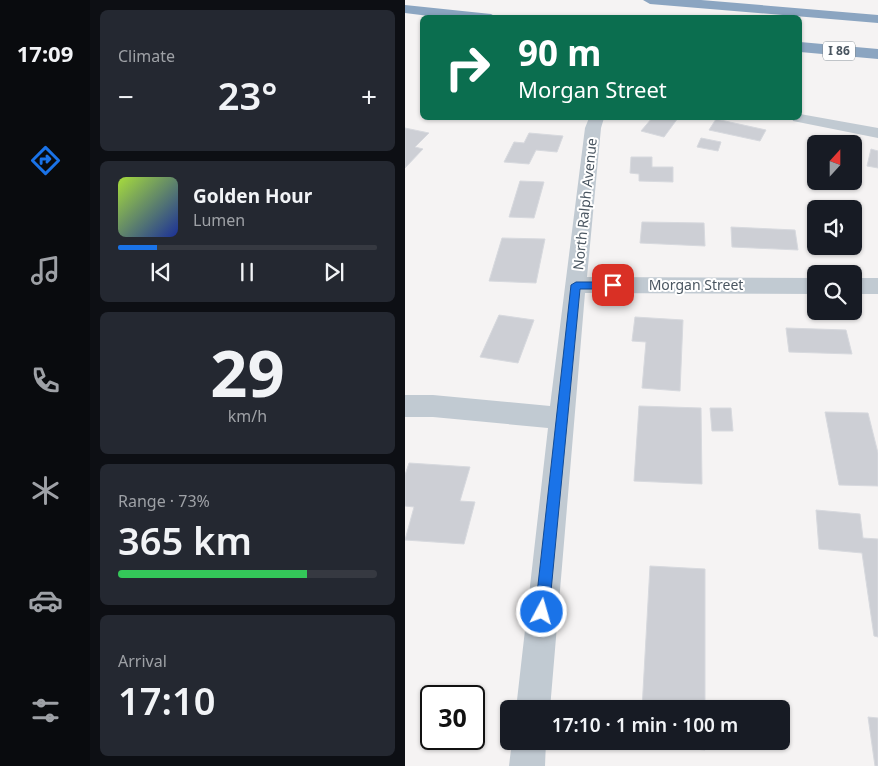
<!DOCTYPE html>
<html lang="en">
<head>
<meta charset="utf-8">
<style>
  :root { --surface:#171b24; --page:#242831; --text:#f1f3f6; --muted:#9ea1a6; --line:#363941; --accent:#1a73e8 }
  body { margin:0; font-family:"Noto Sans",sans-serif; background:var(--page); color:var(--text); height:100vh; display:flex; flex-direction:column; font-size:19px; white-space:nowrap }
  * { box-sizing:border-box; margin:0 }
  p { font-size:16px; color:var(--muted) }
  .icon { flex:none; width:28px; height:28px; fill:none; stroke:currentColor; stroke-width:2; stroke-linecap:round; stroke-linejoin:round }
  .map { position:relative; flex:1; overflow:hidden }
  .sheet { display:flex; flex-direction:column; gap:10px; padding:10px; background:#0d0f14; width:315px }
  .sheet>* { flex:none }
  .top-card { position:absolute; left:15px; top:15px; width:382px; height:105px; border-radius:8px; box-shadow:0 1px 4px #0004; background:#0b6e4f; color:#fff; overflow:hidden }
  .needle { width:32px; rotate:21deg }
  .buttons { position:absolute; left:402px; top:135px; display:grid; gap:10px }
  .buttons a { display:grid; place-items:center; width:55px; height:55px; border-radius:8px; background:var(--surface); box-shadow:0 1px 4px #0004; font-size:25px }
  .speed { position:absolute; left:15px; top:685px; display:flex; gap:10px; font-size:25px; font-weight:700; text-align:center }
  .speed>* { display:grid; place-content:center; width:65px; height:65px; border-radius:50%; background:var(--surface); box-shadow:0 1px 4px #0004; line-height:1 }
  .speed .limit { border:2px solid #111; border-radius:8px; background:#fff; color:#111 }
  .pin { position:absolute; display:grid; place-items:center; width:42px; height:42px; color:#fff; margin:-21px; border-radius:10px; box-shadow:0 2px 8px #0006 }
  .me { position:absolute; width:55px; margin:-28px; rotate:6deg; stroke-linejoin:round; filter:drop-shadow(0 0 4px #0008) }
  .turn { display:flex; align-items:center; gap:18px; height:105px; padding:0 15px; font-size:22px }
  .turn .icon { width:65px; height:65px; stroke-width:2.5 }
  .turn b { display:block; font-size:35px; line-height:42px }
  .big { font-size:38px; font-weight:600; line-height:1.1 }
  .sheet .widget { flex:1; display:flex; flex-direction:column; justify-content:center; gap:8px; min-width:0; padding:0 18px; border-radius:8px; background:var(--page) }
  .sheet .dial { align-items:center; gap:0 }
  .dial b { font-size:65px; line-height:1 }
  .song { display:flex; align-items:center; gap:15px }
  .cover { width:60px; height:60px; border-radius:8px; background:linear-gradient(135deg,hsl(80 70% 55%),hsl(230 70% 35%)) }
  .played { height:5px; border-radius:2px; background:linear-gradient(90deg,var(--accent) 15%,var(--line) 15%) }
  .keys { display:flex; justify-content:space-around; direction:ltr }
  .heat { display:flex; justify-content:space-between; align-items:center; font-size:28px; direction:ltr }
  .charge { height:8px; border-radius:4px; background:linear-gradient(90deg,#34c759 73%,var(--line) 0) }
  .trip { position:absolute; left:95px; top:700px; width:290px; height:50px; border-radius:8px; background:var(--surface); box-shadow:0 1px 4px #0004; font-weight:600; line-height:50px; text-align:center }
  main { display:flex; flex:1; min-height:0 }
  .tabs { display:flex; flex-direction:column; width:90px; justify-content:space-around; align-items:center; background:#090b0e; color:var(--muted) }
  .tabs .icon { width:35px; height:35px }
  .tabs .current { color:var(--accent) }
  .tabs b { font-size:22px; color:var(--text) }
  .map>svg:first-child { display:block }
</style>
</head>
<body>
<main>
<nav class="tabs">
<b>17:09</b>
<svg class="icon current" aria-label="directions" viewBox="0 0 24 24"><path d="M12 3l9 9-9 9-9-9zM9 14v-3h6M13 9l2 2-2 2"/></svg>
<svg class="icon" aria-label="music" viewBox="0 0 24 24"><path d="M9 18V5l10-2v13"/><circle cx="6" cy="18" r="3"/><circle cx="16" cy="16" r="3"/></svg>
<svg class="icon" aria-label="phone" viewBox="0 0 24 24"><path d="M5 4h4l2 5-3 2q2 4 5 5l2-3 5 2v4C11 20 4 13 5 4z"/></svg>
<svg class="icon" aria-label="climate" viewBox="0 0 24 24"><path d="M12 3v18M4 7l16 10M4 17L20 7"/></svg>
<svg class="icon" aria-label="car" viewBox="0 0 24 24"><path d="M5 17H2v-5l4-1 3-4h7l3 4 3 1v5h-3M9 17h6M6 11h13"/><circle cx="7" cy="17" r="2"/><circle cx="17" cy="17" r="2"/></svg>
<svg class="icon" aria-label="filters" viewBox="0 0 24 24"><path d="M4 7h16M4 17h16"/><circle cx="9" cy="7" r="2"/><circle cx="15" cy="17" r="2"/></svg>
</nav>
<section class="sheet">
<div class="widget"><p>Climate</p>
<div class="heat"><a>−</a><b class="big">23°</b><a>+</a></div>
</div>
<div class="widget">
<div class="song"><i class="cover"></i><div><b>Golden Hour</b><p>Lumen</p></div></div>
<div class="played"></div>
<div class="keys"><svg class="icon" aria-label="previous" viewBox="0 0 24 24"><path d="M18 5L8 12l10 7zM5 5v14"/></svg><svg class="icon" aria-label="pause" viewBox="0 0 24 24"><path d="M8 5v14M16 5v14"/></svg><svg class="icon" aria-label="next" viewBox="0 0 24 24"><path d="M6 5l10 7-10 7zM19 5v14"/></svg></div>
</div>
<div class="widget dial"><b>29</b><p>km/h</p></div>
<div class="widget"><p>Range · 73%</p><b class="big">365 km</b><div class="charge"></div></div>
<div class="widget"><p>Arrival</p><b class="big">17:10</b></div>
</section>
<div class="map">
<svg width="473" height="766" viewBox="0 0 473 766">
  <rect width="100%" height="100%" fill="#f5f3f3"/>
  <g fill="#cdcfd5" stroke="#d7d9de">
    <path d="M247,118H273L259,137L236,131Z"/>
    <path d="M311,119L361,130L355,141L304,130Z"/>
    <path d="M0,128L24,133L10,147L18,149L0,168Z"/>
    <path d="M124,133L158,136L152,152L131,150L124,164L99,162L109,142L119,143Z"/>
    <path d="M296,138L316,142L313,151L292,147Z"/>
    <path d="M449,148L455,149L451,167L449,166Z"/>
    <path d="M466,149L473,151V168L462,166Z"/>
    <path d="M226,157H247V167H268V182L234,181V174L225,173Z"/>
    <path d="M115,181L139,182L129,218L104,217Z"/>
    <path d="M237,222L299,223L300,246L235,243Z"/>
    <path d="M326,227L390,230L393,250L327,247Z"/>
    <path d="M97,238L140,239L131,283L84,281Z"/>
    <path d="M94,315L129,320L113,363L75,357Z"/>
    <path d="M230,317L278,320L275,391L237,388L241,342L227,341Z"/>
    <path d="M381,328L441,330L447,354L384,352Z"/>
    <path d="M234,406L296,408L297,484L229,481Z"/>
    <path d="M305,408H326L328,431H307Z"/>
    <path d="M420,412L463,413L473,453V486L434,485Z"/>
    <path d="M4,463L65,467L55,501L70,502L59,544L0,540L9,507L0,506V475Z"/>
    <path d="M411,510L455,514L458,538L473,539V637L469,636L457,553L414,549Z"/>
    <path d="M245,566L300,569V709H237Z"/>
    <path d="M463,717L473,718V766H470Z"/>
    <path d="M236,741H300V750L236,744Z"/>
  </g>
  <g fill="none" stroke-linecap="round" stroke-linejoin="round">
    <g fill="#c1cad2" fill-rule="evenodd">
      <path d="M395,114L473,128V138L388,121L387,118H395Z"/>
      <path d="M184,118H199L196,128L182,277L411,278V294L180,293L145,709H111L143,428L28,417H0V395H28L145,406L180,128Z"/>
      <rect x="449" y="278" width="24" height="16"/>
      <path d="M107,741H141L140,766H104Z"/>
    </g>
    <g fill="#8ba5c1" fill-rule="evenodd">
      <path d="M238,0H296L473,15V23L245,4Z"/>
      <path d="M0,5L86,14L93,18H40L0,13Z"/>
      <path d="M395,42L473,49V59L395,52Z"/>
    </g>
  </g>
  <path fill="#1a73e8" stroke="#114b97" d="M171,282H208L213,285L208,289H175L144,612L142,617L137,619L132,617L130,612L166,285Z"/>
  <g text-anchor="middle" stroke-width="4" stroke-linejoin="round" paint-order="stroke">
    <rect fill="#fff" stroke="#808990" stroke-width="1" x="418" y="41.5" width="32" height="19" rx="4"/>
    <g font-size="12" font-weight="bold" fill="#4a5661">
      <text x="434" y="55">I 86</text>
    </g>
    <g font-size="14" fill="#4a5661" stroke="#fff">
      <text transform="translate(180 204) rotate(-84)" y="5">North Ralph Avenue</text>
      <text x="291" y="290">Morgan Street</text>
    </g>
  </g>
</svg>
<div class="buttons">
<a><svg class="needle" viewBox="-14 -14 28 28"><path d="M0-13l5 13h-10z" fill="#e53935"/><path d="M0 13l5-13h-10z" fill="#9ea1a6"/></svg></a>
<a><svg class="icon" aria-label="sound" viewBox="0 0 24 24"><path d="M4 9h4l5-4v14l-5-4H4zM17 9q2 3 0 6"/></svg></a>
<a><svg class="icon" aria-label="search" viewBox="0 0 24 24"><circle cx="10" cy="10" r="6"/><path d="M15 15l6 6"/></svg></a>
</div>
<div class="speed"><div class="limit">30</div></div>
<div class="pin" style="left:208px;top:285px;background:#d93025"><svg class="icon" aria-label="arrive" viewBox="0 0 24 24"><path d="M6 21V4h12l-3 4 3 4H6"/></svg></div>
<svg class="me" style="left:137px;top:612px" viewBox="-20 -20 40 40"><circle r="17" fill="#1a73e8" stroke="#fff" stroke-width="3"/><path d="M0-11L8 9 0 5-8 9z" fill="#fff"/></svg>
<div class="trip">17:10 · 1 min · 100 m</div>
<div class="top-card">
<div class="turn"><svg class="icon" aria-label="right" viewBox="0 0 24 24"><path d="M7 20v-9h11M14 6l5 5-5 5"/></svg><div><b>90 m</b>Morgan Street</div></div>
</div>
</div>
</main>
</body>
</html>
